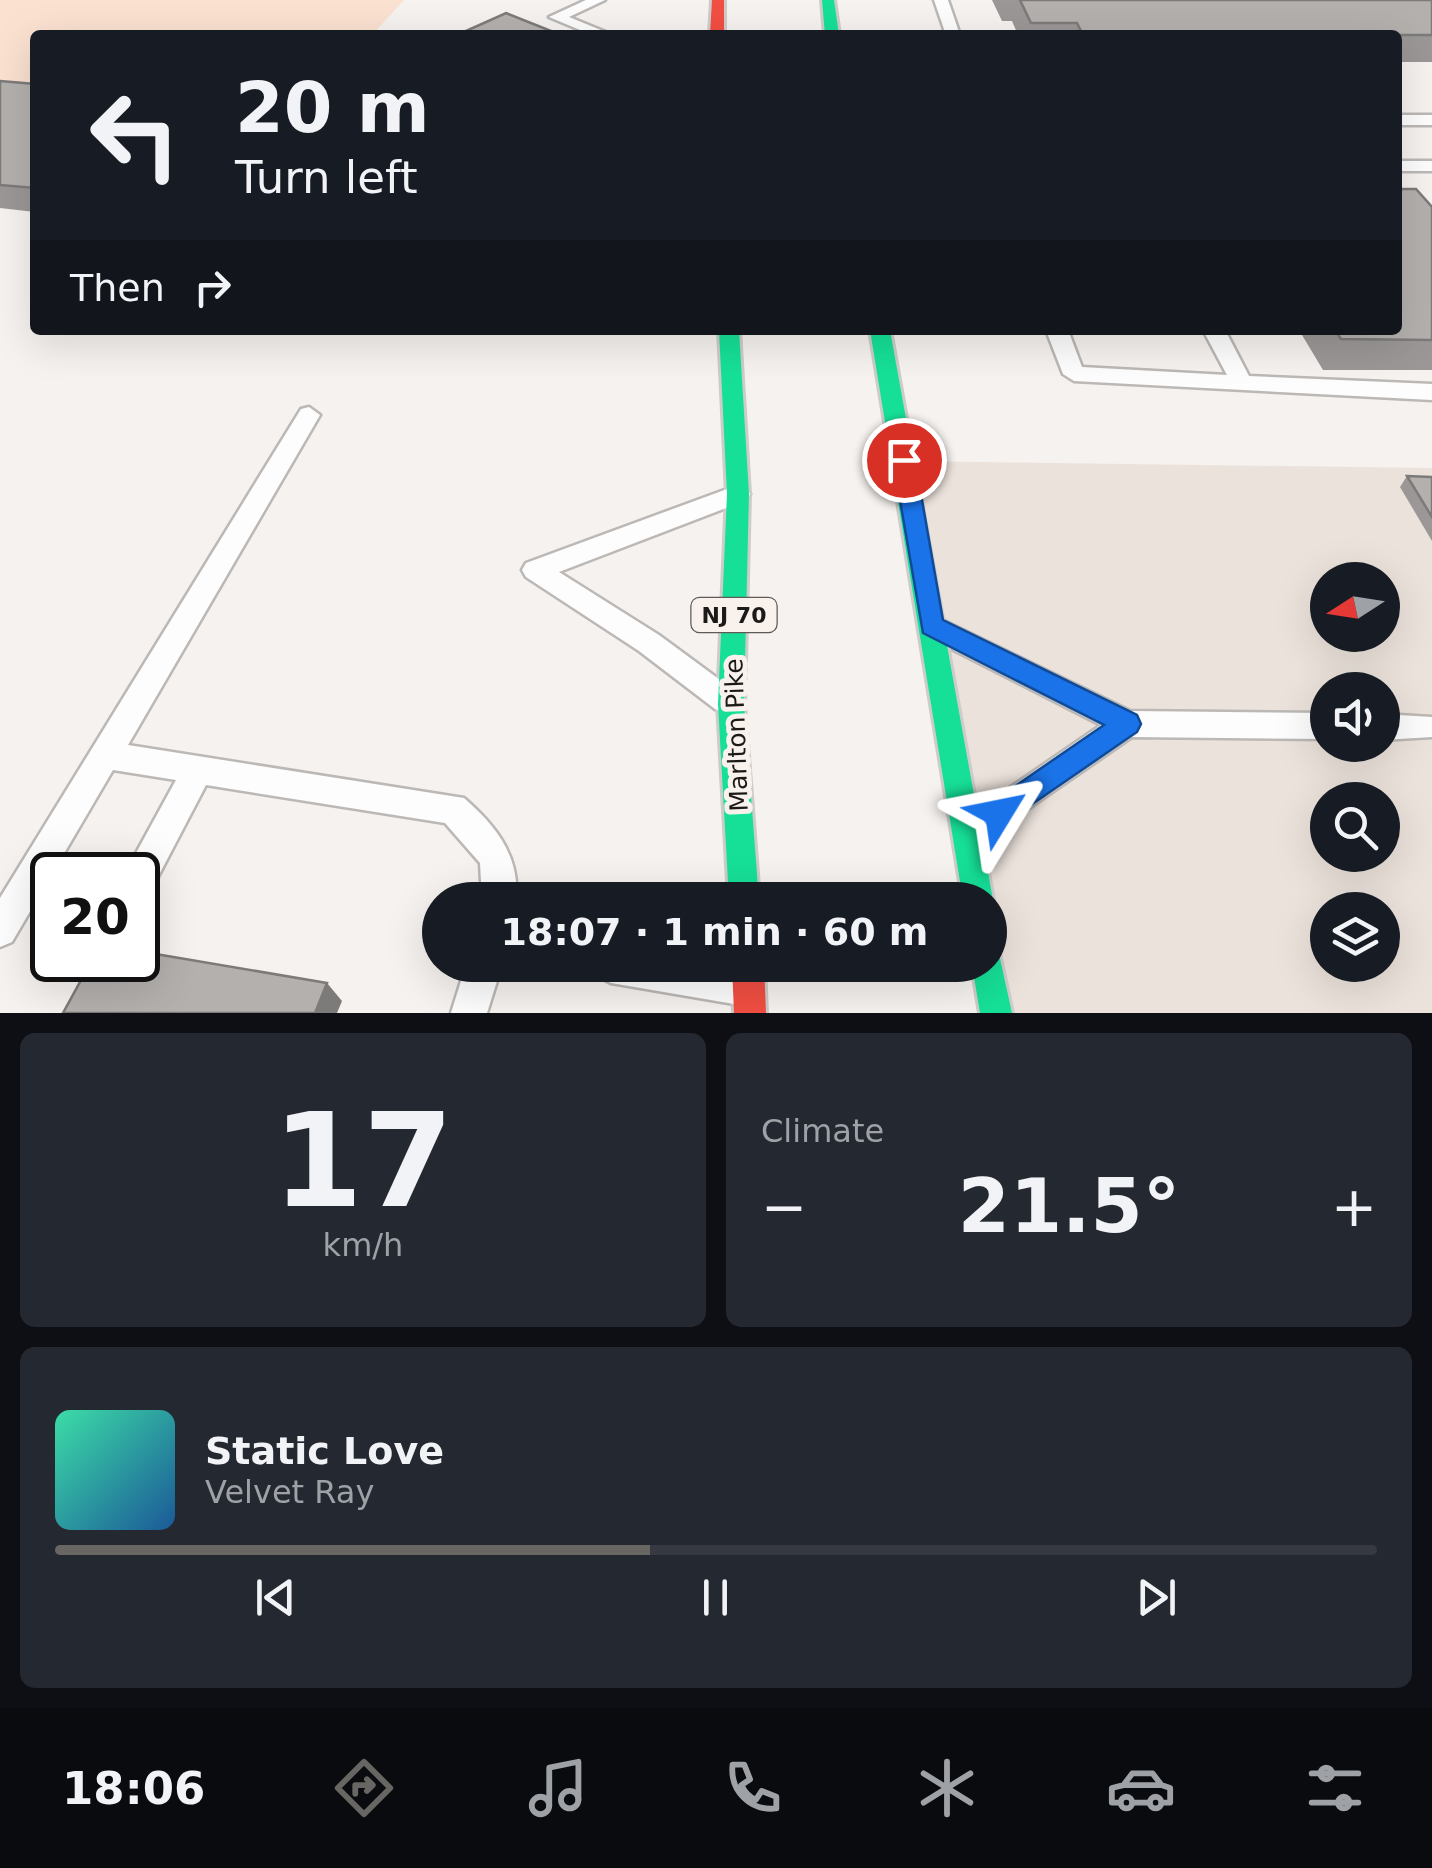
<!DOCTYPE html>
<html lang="en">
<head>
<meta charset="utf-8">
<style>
  :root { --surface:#171b24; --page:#242831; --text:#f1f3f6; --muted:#9ea1a6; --line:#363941; --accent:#686663 }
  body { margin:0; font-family:"DejaVu Sans",sans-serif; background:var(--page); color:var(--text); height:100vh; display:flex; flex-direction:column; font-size:38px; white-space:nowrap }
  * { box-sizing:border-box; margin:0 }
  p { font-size:32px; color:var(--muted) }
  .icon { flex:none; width:55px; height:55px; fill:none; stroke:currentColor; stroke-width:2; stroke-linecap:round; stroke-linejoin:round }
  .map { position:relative; height:1013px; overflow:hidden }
  .side { display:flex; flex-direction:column; gap:20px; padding:20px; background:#0d0f14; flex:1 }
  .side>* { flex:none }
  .guide { position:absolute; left:30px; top:30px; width:1372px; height:305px; border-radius:10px; box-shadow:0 10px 40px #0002; background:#171b24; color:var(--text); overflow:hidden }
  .needle { width:65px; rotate:258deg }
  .tools { position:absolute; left:1310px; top:562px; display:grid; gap:20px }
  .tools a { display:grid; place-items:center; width:90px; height:90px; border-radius:50%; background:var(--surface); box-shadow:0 10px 40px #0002; font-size:50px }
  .speed { position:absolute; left:30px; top:852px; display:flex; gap:20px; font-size:50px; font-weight:700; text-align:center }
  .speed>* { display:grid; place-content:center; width:130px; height:130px; border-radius:50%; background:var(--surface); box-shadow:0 10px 40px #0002; line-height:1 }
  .speed .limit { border:5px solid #111; border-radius:15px; background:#fff; color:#111 }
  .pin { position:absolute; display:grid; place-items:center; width:85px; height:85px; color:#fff; margin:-42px; border:5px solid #fff; border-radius:50%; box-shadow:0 2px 10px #0007 }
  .me { position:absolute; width:110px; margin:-55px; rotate:55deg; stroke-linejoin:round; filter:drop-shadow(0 0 8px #0008) }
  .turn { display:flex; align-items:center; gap:35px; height:210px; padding:0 40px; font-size:45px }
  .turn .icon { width:130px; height:130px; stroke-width:2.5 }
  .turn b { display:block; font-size:70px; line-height:85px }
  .then { display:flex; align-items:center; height:95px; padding:0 40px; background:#0003; gap:20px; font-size:38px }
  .big { font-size:75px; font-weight:700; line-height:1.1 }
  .side .tile { flex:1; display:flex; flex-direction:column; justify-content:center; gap:15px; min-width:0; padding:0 35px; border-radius:15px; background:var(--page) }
  .side .dial { align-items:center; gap:0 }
  .dial b { font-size:130px; line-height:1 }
  .song { display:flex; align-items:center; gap:30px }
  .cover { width:120px; height:120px; border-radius:15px; background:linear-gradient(135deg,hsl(160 70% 55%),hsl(210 70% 35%)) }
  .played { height:10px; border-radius:5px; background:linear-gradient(90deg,var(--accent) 45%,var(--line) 45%) }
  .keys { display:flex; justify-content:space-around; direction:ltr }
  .heat { display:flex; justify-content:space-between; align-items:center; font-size:55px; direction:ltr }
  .side .tiles { flex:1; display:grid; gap:20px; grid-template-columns:1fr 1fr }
  .tile:last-child { grid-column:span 2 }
  .trip { position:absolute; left:422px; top:882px; width:585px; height:100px; border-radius:50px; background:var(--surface); box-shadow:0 10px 40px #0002; font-weight:700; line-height:100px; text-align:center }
  .dock { display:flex; height:160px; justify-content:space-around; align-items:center; background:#090b0e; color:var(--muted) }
  .dock .icon { width:70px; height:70px }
  .dock .current { color:var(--accent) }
  .dock b { font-size:45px; color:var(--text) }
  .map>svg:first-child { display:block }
</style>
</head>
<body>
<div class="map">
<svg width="1432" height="1013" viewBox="0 0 1432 1013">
  <rect width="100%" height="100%" fill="#f6f2ef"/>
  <path fill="#ebe2db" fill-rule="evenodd" d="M904,461L1432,468V1013H996L990,965V900ZM1328,580H1382V635H1328ZM1328,690H1382V745H1328ZM1328,800H1382V855H1328ZM1328,910H1382V965H1328Z"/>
  <path fill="#fae1d0" d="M0,0H404L372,35H35V98L0,97Z"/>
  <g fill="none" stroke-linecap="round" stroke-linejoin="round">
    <g stroke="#bbb8b5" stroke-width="5">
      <g id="lane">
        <path d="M586,0H605L569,17L613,35H592L549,17Z"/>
        <path d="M934,0H948L960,35H946Z"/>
        <rect x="1398" y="115" width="34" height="10"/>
        <rect x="1398" y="161" width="34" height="10"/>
        <path d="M1046,330H1068L1082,367L1227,375L1203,330H1225L1249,376L1432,384V400L1074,381L1063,374Z"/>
        <path d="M309,407L320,415L128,745L464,798C496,826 520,856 516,900H482L480,863L445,823L206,785L150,892L138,896V875H124L176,780L113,770L12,942L0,947V898L301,409Z"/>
        <path d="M738,485L747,488L750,494L747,500L559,572L659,635L735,691L740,700L735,709L725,713L715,709L639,651L526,577L522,570L526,563Z"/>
        <path d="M936,617L1130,711L1328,713V739L1132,737L971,848L960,844L955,833L960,822L1101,725L926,636L922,628L926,620Z"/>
        <path d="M1382,714L1432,717V737L1382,740Z"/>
        <path d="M466,965H502L487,1013H451Z"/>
        <path d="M593,965H715L753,974L758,987L753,1000L740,1005L611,983L599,977Z"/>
      </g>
    </g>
    <g stroke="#cecccb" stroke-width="6">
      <g id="fast">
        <path d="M822,0H834L839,35H825Z"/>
        <path d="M719,330H739L749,494L744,704L759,900H729L718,704L727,494Z"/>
        <path d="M870,330H890L993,900L990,908V900H963Z"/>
        <path d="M990,950L999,954L1012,1013H980L972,965H990Z"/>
      </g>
    </g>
    <g stroke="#cecccb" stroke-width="6">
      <g id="jam">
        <path d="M712,0H724V35H710Z"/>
        <path d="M732,965H764L766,1013H734Z"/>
      </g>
    </g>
    <use href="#lane" fill="#fefdfd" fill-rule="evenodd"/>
    <use href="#fast" fill="#16e098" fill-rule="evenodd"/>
    <use href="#jam" fill="#f24e42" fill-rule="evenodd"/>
  </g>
  <g fill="#9a9796">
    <path d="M992,0H1432V62H1398V35H1018L1012,21H1002Z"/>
    <path d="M0,81L35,84V212L0,208Z"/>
    <path d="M1432,207V370H1323L1299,330H1398Z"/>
    <path d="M1407,476L1432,477V541L1400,487Z"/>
  </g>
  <path fill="#7d7b7a" d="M327,983L342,1001L337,1013H315Z"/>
  <g fill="#b3b0ae" stroke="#7d7b7a" stroke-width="2.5">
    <path d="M1020,0H1432V35H1083L1077,23H1031Z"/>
    <path d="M506,13L561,35H457Z"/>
    <path d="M0,81L35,84V188L0,185Z"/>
    <path d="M1398,189H1416L1432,207V340L1341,339L1335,330H1398Z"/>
    <path d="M1407,476L1432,477V517Z"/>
    <path d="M138,951L327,983L315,1013H63L92,960H138Z"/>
  </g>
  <path fill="#1a73e8" stroke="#114b97" stroke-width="2.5" d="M904,453L915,460L943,620L1137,715L1141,724L1137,732L999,827L989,823L985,813L989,804L1104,725L923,633L893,460Z"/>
  <g text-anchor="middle" stroke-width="10" stroke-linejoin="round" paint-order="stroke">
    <rect fill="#f9f1ec" stroke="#5e5a58" stroke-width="2.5" x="691.5" y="598" width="85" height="34" rx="8"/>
    <g font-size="22" font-weight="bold" fill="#1c1a18">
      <text x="734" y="623">NJ 70</text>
    </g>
    <g font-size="25" fill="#1c1a18" stroke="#f9f1ec">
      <text transform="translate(736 735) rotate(-92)" y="9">Marlton Pike</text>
    </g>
  </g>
</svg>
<div class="tools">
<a><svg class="needle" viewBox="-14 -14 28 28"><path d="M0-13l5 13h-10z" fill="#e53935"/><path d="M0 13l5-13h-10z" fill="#9ea1a6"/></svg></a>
<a><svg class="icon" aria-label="sound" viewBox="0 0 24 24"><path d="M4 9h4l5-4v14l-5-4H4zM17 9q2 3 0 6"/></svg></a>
<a><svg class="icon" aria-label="search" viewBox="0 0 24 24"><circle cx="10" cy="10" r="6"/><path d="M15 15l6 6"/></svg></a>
<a><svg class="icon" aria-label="layers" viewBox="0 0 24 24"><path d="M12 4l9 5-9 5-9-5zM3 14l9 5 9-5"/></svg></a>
</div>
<div class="speed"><div class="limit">20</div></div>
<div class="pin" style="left:904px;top:460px;background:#d93025"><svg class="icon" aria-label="arrive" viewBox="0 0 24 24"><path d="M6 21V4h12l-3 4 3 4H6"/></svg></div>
<svg class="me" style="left:999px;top:813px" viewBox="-20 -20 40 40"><path d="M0-17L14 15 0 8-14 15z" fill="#1a73e8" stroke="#fff" stroke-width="4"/></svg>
<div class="trip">18:07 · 1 min · 60 m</div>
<div class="guide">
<div class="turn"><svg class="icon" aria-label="left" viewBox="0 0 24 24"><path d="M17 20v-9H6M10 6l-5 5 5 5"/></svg><div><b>20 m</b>Turn left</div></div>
<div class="then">Then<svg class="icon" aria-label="right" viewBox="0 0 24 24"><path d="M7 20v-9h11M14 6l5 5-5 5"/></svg></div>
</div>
</div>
<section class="side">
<div class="tiles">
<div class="tile dial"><b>17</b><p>km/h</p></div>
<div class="tile"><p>Climate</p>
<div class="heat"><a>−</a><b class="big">21.5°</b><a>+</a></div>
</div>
<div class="tile">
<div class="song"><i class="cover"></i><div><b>Static Love</b><p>Velvet Ray</p></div></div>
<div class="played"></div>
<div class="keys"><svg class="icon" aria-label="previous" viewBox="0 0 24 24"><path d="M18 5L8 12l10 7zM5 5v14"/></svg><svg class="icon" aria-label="pause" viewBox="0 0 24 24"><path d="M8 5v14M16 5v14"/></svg><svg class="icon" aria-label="next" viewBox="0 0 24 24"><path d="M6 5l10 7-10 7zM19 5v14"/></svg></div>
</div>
</div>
</section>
<nav class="dock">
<b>18:06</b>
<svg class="icon current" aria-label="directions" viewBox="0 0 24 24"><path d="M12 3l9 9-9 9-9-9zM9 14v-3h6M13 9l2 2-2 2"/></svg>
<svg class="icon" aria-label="music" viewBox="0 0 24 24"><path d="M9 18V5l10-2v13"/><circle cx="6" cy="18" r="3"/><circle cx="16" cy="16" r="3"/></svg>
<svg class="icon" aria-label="phone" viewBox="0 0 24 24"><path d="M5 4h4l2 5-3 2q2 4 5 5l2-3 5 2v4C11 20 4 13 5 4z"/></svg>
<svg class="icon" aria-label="climate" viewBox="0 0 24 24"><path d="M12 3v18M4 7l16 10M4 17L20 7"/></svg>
<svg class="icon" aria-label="car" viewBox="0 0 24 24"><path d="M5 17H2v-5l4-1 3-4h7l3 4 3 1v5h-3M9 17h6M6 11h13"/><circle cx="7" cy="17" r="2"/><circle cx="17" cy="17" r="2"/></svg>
<svg class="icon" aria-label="filters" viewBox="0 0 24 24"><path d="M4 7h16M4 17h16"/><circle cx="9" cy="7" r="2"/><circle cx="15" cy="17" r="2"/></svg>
</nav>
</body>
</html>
